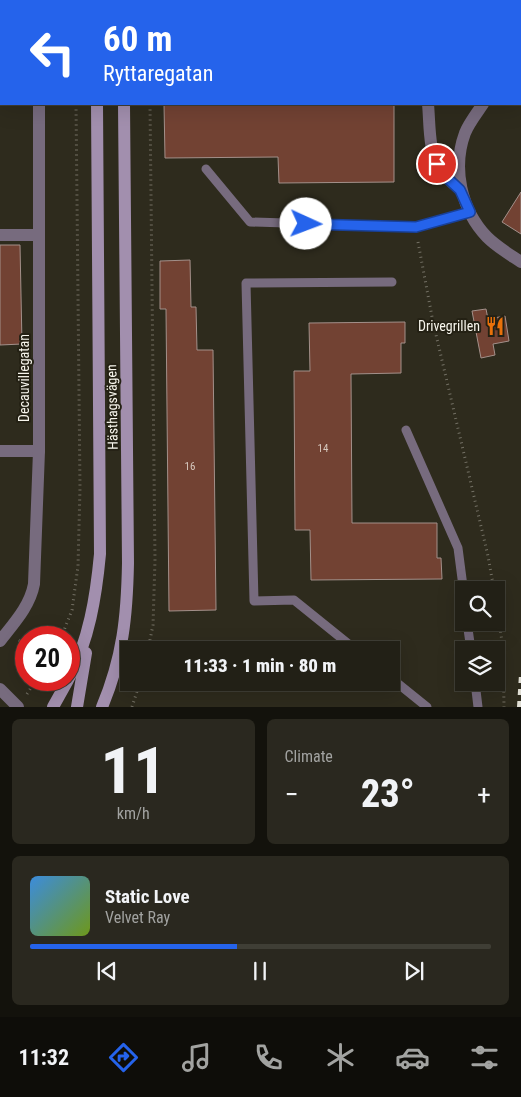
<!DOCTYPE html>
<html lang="en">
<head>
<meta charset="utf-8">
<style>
  :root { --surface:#222016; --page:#2a281f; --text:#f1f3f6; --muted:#a2a3a1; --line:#3f3e35; --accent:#2563eb }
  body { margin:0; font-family:"Roboto Condensed",sans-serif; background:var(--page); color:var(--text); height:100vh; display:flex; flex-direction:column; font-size:19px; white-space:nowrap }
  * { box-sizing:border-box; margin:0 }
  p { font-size:16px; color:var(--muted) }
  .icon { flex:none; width:28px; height:28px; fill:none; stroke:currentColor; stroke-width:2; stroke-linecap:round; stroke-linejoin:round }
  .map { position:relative; height:707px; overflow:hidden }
  .panel { display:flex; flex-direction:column; gap:12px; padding:12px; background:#13120c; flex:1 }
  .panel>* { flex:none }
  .guide { position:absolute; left:0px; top:0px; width:521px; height:105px; box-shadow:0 5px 20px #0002,0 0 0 1px var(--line); background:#2563eb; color:#fff; overflow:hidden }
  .controls { position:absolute; left:455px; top:581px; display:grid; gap:10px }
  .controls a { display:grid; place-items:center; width:50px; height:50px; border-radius:0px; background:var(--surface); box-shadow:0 5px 20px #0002,0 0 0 1px var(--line); font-size:25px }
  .speed { position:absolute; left:15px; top:626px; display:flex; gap:10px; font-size:25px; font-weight:700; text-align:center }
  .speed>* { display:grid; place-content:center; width:65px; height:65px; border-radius:50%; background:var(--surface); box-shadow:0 5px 20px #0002,0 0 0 1px var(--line); line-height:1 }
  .speed .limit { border:8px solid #d22; background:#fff; color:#111 }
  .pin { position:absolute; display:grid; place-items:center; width:42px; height:42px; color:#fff; margin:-21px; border:2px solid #fff; border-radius:50%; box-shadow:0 1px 5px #0007 }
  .me { position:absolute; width:55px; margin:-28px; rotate:92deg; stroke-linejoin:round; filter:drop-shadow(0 0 4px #0008) }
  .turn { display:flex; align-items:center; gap:18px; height:105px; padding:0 20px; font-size:22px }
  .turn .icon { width:65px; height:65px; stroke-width:2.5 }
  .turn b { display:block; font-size:35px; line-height:42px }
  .big { font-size:38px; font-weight:800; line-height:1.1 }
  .panel .widget { flex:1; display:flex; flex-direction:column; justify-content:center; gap:8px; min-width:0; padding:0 18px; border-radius:8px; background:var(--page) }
  .panel .dial { align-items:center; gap:0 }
  .dial b { font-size:65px; line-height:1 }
  .song { display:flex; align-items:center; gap:15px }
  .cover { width:60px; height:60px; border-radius:8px; background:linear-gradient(135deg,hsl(210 70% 55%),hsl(80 70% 35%)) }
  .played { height:5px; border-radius:2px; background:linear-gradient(90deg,var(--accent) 45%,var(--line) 45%) }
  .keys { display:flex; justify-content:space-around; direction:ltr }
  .heat { display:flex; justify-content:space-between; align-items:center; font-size:28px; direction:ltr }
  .panel .tiles { flex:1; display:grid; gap:12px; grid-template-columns:1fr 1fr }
  .widget:last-child { grid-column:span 2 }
  .trip { position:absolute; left:120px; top:641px; width:280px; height:50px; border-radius:0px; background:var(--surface); box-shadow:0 5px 20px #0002,0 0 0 1px var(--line); font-weight:800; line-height:50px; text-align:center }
  .tab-bar { display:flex; height:80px; justify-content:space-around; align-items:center; background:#0e0d09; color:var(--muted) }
  .tab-bar .icon { width:35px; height:35px }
  .tab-bar .on { color:var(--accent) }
  .tab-bar b { font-size:22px; color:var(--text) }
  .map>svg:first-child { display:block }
</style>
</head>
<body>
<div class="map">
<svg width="521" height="707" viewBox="0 0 521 707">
  <rect width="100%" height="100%" fill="#2e2b1d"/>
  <g fill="#724233" stroke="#a3908a">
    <path d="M164,104H394V182L279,183L278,157L165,158Z"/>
    <path d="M521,192V234L502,222Z"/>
    <path d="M0,245H20L22,344L0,345Z"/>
    <path d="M190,260L191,307H196L197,350H213L216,610L169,611L166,309H160V261Z"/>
    <path d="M486,309L488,319L505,316L509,341L493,344L495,355L481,358L472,311Z"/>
    <path d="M405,322V343H401V373L351,374L352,523H437V558H441L442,579L311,580L310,530H295L294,371H310L309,323Z"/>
  </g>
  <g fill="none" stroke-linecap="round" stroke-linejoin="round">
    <g stroke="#747165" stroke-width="3" stroke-dasharray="1 4" stroke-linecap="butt">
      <path d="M74,0V1"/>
      <path d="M418,242L433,322L488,556L494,590"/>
      <path d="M496,602L503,648L504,707"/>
      <path d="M61,638L72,610L78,566L80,488L76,104"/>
      <path d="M19,640L26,646"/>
      <path d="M148,650L153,625L155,560L150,104"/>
      <path d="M27,694L36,680"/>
      <path d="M132,707L140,682"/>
    </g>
    <g stroke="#776b7e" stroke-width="9">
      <path d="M164,1V0"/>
      <path d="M206,169L250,222L416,227L470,212"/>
      <path d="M406,430L458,548L464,594"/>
      <path d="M467,622L471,650"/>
      <path d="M356,650L294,600L254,601L246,283L392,282"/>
      <path d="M391,678L427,707"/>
      <path d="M475,682L478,707"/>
    </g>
    <g stroke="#776b7e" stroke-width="12">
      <path d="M33,0L34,1"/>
      <path d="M416,0V1"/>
      <path d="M0,34H1"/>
      <path d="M520,45L521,44"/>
      <path d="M428,104C430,124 428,153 441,170C446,178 454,184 461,190"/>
      <path d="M483,104C477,113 469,123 465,133C452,168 461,210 487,237C497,247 509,254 521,262"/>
      <path d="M0,235H39"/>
      <path d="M0,451H39"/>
      <path d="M0,641C14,623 30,606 34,584L39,451V104"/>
      <path d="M0,689L18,707"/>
    </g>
    <g stroke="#a28fae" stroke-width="12">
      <path d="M96,0V1"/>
      <path d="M123,0V1"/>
      <path d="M69,678C89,640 96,597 100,554L97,104"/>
      <path d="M53,707L68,680"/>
      <path d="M77,707L86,653"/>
      <path d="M102,707C123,657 127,616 128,563L124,104"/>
    </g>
    <path stroke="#e0ded4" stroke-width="4" stroke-dasharray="6 6" stroke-linecap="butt" d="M519,707L521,674"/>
  </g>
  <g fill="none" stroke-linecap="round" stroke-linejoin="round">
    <g stroke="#184099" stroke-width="12">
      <path id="route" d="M306,224L416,227L470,212L460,190L444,175L437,164"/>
    </g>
    <use href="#route" stroke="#2563eb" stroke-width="9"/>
  </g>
  <defs>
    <g id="restaurant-bare" transform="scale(1.5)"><path d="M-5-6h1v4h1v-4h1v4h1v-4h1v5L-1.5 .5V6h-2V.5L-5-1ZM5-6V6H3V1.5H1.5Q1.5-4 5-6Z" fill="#e8710a" stroke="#242114" stroke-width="2.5" paint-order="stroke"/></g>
  </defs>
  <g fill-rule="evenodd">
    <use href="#restaurant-bare" x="495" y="326"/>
  </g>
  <g text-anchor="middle" stroke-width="4" stroke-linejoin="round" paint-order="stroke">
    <g font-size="11" fill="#d6c8be">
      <text x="323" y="452">14</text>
      <text x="190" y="470">16</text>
    </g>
    <g font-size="14" fill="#f7f5ec" stroke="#242114" text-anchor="end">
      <text x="480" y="331">Drivegrillen</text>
    </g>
    <g font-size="14" fill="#f7f5ec" stroke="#242114">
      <text transform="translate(24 378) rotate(-90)" y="5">Decauvillegatan</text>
      <text transform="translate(112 407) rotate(-91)" y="5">Hästhagsvägen</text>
    </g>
  </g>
</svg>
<div class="controls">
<a><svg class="icon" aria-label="search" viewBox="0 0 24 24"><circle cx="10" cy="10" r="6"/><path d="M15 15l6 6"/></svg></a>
<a><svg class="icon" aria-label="layers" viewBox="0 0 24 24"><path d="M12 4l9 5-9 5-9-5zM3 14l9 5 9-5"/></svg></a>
</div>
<div class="speed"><div class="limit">20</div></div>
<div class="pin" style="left:437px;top:164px;background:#d93025"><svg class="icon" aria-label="arrive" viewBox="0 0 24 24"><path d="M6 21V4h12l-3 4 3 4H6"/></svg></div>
<svg class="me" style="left:306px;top:224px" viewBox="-20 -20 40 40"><circle r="19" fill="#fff"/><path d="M0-13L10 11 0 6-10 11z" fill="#2563eb"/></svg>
<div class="trip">11:33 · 1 min · 80 m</div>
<div class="guide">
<div class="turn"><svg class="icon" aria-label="left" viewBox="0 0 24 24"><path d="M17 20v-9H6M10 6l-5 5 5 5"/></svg><div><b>60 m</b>Ryttaregatan</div></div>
</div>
</div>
<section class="panel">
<div class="tiles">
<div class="widget dial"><b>11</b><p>km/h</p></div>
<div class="widget"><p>Climate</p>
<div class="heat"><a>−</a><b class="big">23°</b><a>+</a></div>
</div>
<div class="widget">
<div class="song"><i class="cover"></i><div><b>Static Love</b><p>Velvet Ray</p></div></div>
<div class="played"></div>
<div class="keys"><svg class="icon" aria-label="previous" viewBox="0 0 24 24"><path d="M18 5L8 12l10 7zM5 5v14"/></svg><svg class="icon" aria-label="pause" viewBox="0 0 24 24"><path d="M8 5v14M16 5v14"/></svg><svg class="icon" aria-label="next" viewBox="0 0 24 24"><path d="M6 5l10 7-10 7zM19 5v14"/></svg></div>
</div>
</div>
</section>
<nav class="tab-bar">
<b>11:32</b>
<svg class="icon on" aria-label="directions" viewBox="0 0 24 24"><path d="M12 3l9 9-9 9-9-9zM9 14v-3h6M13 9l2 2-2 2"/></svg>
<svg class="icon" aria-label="music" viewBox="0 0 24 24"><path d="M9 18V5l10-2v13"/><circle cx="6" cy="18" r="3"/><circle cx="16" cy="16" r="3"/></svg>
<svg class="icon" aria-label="phone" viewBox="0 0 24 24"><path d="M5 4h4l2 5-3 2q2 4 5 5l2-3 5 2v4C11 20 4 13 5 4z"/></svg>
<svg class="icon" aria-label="climate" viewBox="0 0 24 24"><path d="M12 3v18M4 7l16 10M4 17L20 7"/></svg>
<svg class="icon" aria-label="car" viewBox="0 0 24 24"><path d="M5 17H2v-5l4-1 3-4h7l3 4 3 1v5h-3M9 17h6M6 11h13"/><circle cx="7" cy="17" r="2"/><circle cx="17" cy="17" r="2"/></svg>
<svg class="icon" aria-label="filters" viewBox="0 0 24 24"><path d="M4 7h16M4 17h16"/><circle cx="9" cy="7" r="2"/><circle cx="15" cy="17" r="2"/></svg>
</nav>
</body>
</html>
